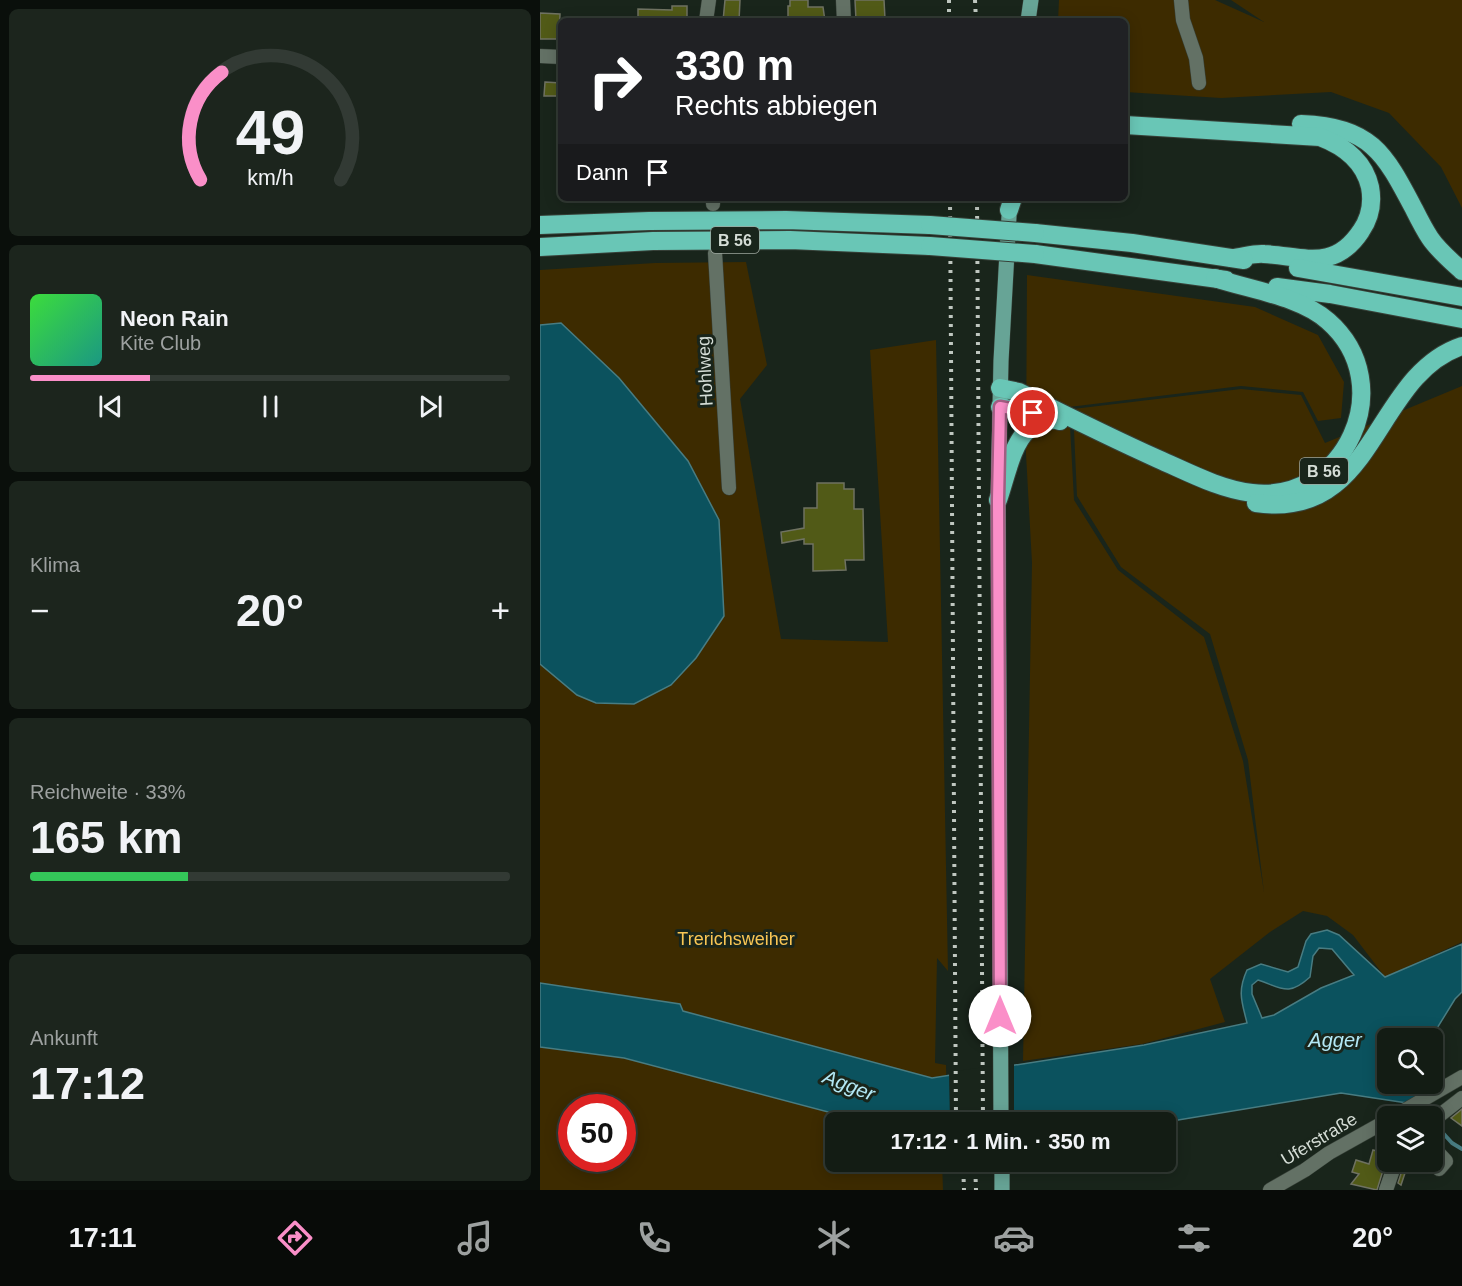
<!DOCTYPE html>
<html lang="de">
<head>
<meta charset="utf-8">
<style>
  :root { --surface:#131c14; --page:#1c251d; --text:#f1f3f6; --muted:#9da1a0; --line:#323a34; --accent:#fa8fc8 }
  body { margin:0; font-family:Arial,sans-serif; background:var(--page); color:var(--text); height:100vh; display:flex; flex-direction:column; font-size:22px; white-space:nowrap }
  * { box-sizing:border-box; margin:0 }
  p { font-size:20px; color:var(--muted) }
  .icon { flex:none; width:33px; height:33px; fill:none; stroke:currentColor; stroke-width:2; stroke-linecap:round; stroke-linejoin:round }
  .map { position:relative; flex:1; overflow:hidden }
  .drawer { display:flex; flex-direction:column; gap:9px; padding:9px; background:#0a0f0b; width:540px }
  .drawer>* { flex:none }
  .top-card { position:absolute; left:18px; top:18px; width:570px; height:183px; border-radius:9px; box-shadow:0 3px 15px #0003,0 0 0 2px var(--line); background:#202124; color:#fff; overflow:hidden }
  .controls { position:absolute; left:837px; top:1028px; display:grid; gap:12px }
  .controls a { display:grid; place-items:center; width:66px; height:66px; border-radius:9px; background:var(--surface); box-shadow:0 3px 15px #0003,0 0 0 2px var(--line); font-size:30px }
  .speed { position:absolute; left:18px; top:1094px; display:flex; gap:12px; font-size:30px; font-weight:700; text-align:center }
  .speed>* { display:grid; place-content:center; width:78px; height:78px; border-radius:50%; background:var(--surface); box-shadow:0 3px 15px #0003,0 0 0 2px var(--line); line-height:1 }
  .speed .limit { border:9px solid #d22; background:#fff; color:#111 }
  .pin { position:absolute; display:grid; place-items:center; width:51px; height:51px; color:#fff; margin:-26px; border:3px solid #fff; border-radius:50%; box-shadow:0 2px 6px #0007 }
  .me { position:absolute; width:66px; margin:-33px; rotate:0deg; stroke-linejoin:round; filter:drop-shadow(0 0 4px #0008) }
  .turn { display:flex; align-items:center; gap:21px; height:126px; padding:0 18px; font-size:27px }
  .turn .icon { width:78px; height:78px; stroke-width:2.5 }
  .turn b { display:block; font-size:42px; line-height:51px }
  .then { display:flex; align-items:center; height:57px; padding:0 18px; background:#0003; gap:12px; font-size:22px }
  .big { font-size:45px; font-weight:600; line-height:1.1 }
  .drawer .tile { flex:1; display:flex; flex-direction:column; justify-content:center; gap:9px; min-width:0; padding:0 21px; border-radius:9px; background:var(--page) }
  .drawer .dial { align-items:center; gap:0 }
  .dial svg { height:156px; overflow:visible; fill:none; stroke:var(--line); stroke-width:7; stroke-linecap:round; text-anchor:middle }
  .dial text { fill:var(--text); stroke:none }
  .song { display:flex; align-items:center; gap:18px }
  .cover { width:72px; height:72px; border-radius:9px; background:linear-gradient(135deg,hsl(120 70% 55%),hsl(170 70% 35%)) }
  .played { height:6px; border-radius:3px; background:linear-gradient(90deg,var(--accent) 25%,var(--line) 25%) }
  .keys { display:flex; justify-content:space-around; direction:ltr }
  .heat { display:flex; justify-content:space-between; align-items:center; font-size:33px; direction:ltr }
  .charge { height:9px; border-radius:4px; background:linear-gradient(90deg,#34c759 33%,var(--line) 0) }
  .trip { position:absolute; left:285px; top:1112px; width:351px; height:60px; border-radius:9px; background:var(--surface); box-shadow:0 3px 15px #0003,0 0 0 2px var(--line); font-weight:600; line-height:60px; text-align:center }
  .dock { display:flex; height:96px; justify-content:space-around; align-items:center; background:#080b08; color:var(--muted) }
  .dock .icon { width:42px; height:42px }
  .dock .selected { color:var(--accent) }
  .dock b { font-size:27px; color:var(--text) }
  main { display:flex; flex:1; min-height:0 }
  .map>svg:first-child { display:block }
</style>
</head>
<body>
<main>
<section class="drawer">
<div class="tile dial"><svg viewBox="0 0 100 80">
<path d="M14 69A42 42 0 1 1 86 69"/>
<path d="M14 69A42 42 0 0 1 25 14" stroke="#fa8fc8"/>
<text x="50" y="56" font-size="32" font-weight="700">49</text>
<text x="50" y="72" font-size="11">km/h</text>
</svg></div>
<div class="tile">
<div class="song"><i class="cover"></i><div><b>Neon Rain</b><p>Kite Club</p></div></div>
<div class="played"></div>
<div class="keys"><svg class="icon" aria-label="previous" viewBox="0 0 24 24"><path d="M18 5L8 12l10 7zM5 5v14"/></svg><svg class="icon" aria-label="pause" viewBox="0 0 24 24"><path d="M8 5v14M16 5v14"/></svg><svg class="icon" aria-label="next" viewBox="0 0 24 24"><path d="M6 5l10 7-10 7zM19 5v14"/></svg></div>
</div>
<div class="tile"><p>Klima</p>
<div class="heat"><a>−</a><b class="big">20°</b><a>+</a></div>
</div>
<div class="tile"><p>Reichweite · 33%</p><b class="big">165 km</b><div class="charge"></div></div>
<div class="tile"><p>Ankunft</p><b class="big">17:12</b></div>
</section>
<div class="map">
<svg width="922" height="1190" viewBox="0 0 922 1190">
  <rect width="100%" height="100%" fill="#19251b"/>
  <g fill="#3d2b00" fill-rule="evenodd">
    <path d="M519,0H675L724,22L691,0H922V208L901,167L849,113L791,92L681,98L585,92V21H518Z"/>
    <path d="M206,262L227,365L200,399L241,639L348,642L330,350L396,340L408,971L397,958L395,1063L406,1065L407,1122H296V1161H402L403,1190H0V270L115,263ZM32,1107H82V1158H32Z"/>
    <path d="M487,275L715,307L778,335L804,382L801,418L778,421L763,392L701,386L529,407L534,500L578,570L664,637L703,761L724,892L708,760L670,634L581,567L537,496L533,409L701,389L761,395L785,443L922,386V942L845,977L813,935L787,916L763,911L730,932L670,979L685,1022L602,1044L483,1061L492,563L486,454Z"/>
  </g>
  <g fill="#0b525e" stroke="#487c82" stroke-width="1.5" fill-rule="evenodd">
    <path d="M21,323L79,378L148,461L179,520L184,616L156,658L131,685L94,704L56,703L37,695L0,664V325Z"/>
    <path d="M787,930L799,935L845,977L922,944V992L915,999L891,1038H848V1083H883L881,1089L890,1109L881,1116L867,1103L801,1093L626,1122H326L84,1058L0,1047V983L140,1004L143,1011L392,1078L604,1045L707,1023C702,1002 697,992 707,970L721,964L748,972L758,967L766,941L771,934ZM779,948L792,949L814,975L781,988L734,1015L722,1018L712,994V985L718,980C742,988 748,997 770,977L773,956Z"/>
  </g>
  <path fill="#19251b" d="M474,1063V1122H410L409,1072Z"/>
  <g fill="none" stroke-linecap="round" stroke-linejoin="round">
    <path stroke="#487c82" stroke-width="4" d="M892,1121L912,1143L922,1149"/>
  </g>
  <g fill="#515a17" stroke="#6f7262" stroke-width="1.5">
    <path d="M185,0H200L199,21H183Z"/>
    <path d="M250,0H268V7H283L285,21H248V6H250Z"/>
    <path d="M315,0H344L345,19L316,20Z"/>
    <path d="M132,6H147V21H98V9L132,10Z"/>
    <path d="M0,13L20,14L19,39H0Z"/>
    <path d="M5,82L21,83V96H4Z"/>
    <path d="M277,483H304V489H314V509H323L324,560H305L306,570L273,571V544H264V539L242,543L241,532L264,528V508H277Z"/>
    <path d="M922,1109V1126L911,1118Z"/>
    <path d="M833,1150L848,1154L837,1190L811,1184L819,1174L812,1172L816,1160L829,1164Z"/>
    <path d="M865,1161H869L861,1185L858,1183Z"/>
  </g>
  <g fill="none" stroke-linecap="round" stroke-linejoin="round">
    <g stroke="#374038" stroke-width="15">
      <g id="minor">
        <path d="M303,0L304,21"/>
        <path d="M641,0L643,20L656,58L659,83"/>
        <path d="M166,21L169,0"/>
        <path d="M0,56L21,57"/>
        <path d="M173,198V204"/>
        <path d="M175,253L189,488"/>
        <path d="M900,1115L922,1098"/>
        <path d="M855,1116L922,1077"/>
        <path d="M892,1146L906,1161L899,1169"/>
        <path d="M730,1190L765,1170L789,1153L848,1120"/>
        <path d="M846,1190L856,1161"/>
      </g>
    </g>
    <g stroke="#374038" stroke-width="16">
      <g id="major">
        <path d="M488,21L491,0"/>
        <path d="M461,1122L458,500L461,361L470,198"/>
        <path d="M462,1161V1190"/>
      </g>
    </g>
    <g stroke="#374038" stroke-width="20">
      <g id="highway">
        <path d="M761,124C831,127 844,152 874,209C879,219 884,229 890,238C898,250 911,261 922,271"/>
        <path d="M585,125L780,137C804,146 824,161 830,187C833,203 830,218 821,231C794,272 763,256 724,254C714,253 703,257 692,258"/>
        <path d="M469,210L473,198"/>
        <path d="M0,225L109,221L246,220L390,225"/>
        <path d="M495,233L592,243L704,260"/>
        <path d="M0,247L113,241L250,240L390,246"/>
        <path d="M495,254L686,280"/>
        <path d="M758,268L922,297"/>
        <path d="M737,287L790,294L922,319"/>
        <path d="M460,388L479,392C525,415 571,438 618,459C648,472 679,489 712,493C804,504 861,385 788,321C760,296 710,290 675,278"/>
        <path d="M460,407L493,413L520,421"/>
        <path d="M458,500C465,481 472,443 488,430C495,424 505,422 514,419"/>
        <path d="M716,503C837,521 832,376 922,346"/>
      </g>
    </g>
    <use href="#minor" stroke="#637165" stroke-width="14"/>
    <use href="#major" stroke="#67a496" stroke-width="15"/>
    <use href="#highway" stroke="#69c6b6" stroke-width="18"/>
    <g stroke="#bfc7c0" stroke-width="4" stroke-dasharray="3 6" stroke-linecap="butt">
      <path d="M409,0V21"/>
      <path d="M435,0L436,21"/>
      <path d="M410,198L416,1122"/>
      <path d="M437,198L443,1122"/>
      <path d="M423,1161L424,1190"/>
      <path d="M435,1161L436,1190"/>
    </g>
    <g stroke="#374038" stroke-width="20" stroke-linecap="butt">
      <g id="highway-bridge">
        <path d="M390,225L495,233"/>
        <path d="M390,246L495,254"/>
      </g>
    </g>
    <use href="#highway-bridge" stroke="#69c6b6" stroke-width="18"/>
  </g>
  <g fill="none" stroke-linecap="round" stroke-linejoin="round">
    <g stroke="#a25d82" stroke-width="15">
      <path id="route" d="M460,1016L458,500L460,407L493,413"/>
    </g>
    <use href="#route" stroke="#fa8fc8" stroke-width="10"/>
  </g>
  <g text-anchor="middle" stroke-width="6" stroke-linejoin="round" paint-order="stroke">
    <g fill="#19251b" stroke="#9da69e" stroke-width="1.5">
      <rect x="171" y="227" width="48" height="26" rx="4.5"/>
      <rect x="760" y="458" width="48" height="26" rx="4.5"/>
    </g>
    <g font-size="16" font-weight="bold" fill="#d5ddd6">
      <text x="195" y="246">B 56</text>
      <text x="784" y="477">B 56</text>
    </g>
    <g font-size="18" fill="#d5ddd6" stroke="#19251b">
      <text transform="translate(165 371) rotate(-93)" y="6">Hohlweg</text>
      <text transform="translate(779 1139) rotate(-31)" y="6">Uferstraße</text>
    </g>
    <g font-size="18" fill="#f9c654" stroke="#19251b">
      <text x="196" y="945">Trerichsweiher</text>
    </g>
    <g font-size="20" font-style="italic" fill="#b3e8f5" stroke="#19251b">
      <text x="795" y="1047">Agger</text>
      <text transform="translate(309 1085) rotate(21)" y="7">Agger</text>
    </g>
  </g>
</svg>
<div class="controls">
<a><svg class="icon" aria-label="search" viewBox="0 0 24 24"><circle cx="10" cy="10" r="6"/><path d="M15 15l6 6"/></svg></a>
<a><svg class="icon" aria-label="layers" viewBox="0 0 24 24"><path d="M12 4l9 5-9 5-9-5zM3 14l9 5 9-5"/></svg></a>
</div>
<div class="speed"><div class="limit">50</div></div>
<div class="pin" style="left:493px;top:413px;background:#d93025"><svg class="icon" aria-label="arrive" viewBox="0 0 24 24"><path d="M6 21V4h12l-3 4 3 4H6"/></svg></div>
<svg class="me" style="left:460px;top:1016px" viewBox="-20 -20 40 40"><circle r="19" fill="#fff"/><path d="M0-13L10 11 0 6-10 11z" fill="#fa8fc8"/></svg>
<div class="trip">17:12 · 1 Min. · 350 m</div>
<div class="top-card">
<div class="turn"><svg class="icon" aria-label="right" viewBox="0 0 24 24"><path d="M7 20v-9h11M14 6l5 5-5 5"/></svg><div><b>330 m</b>Rechts abbiegen</div></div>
<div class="then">Dann<svg class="icon" aria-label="arrive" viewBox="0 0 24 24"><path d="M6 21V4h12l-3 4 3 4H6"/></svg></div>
</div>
</div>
</main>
<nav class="dock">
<b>17:11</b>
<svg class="icon selected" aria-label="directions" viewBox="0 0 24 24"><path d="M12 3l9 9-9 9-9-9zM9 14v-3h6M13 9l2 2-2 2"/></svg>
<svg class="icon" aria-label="music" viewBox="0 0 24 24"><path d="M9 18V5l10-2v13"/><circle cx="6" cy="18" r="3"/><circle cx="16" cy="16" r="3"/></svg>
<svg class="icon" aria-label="phone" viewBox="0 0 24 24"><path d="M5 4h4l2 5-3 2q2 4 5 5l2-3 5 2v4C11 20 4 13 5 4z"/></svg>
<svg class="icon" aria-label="climate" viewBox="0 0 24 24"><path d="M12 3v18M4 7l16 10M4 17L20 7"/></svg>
<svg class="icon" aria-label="car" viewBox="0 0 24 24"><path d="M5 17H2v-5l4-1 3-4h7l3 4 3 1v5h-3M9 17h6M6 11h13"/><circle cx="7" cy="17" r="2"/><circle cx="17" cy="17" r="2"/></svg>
<svg class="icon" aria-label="filters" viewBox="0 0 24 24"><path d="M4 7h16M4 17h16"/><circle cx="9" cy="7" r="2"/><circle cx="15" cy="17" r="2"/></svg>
<b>20°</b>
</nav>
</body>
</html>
